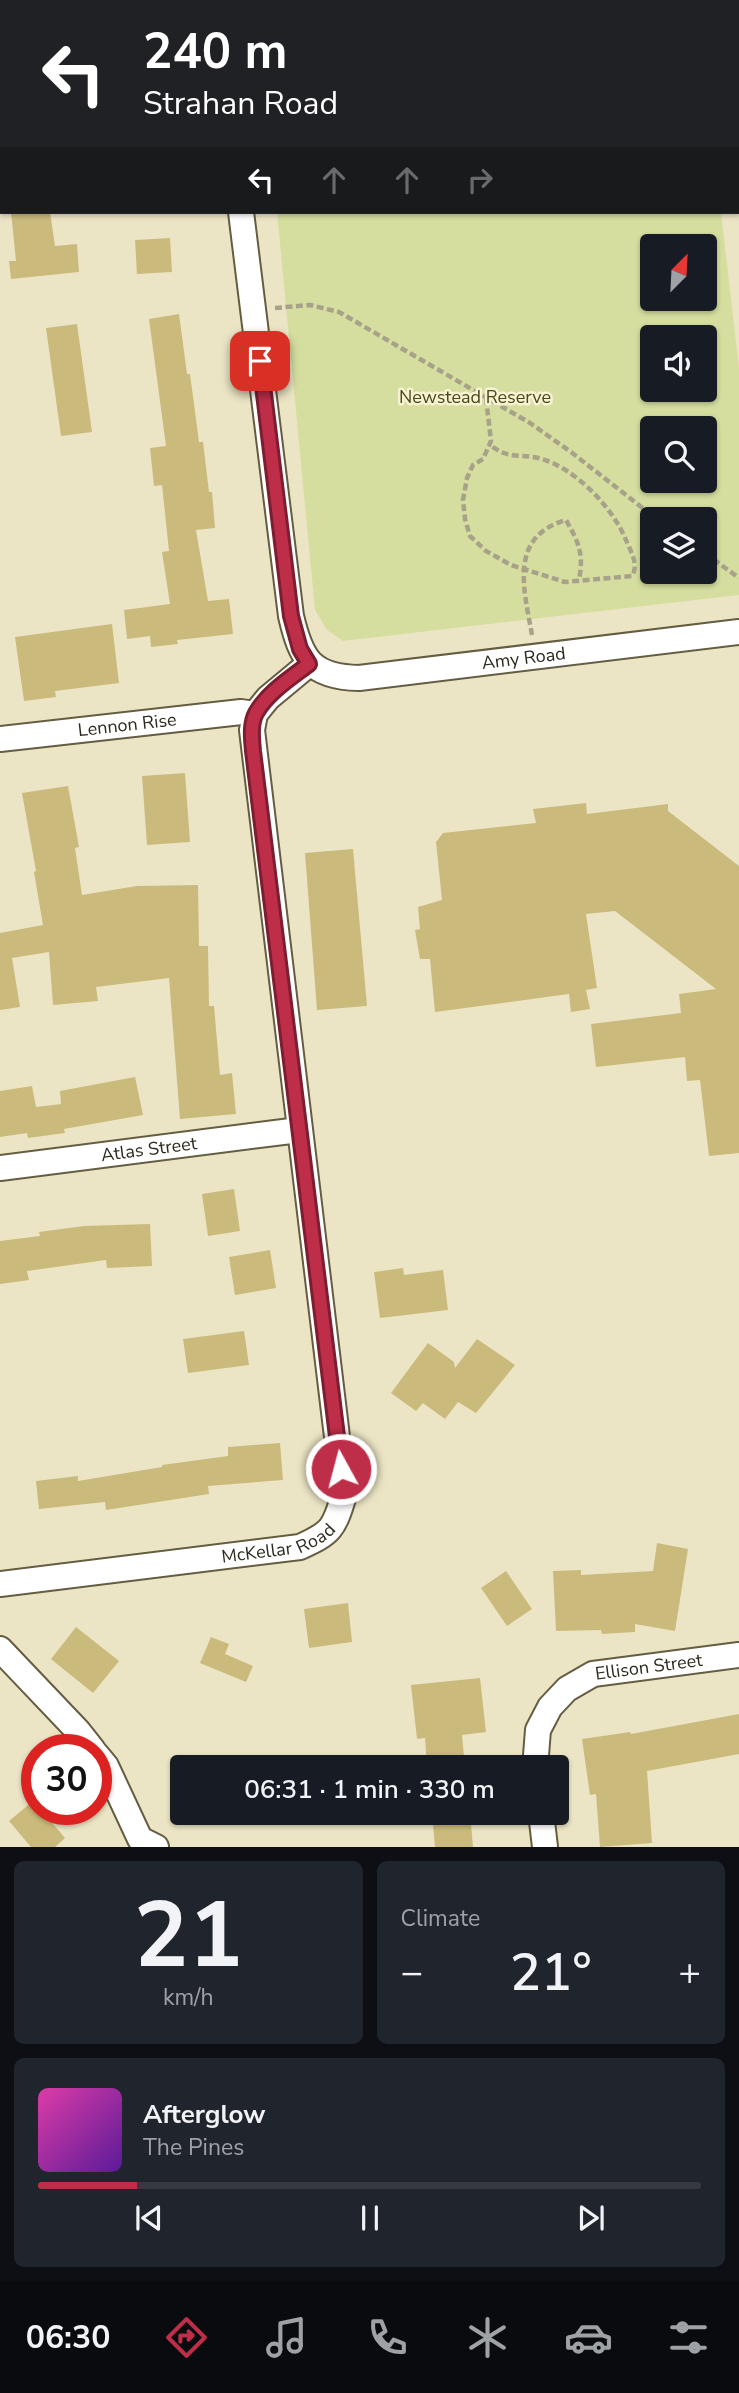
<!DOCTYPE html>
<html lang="en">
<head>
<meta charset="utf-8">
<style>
  :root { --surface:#171b24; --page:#20242c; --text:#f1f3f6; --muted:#9ea1a6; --line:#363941; --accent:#bf2e49 }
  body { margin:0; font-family:"Nunito Sans",sans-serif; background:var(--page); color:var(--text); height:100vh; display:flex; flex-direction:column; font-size:26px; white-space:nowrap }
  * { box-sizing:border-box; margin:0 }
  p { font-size:23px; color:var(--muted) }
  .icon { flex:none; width:38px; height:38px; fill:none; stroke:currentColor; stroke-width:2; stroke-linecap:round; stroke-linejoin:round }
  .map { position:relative; height:1847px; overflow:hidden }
  .panel { display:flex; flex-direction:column; gap:14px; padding:14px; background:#0d0f14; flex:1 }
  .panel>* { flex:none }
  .banner { position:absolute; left:0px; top:0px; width:740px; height:214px; box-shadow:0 2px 5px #0004; background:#202124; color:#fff; overflow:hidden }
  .needle { width:46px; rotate:24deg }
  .fabs { position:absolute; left:640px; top:234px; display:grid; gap:14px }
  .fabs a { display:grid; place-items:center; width:77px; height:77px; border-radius:7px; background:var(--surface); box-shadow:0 2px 5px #0004; font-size:35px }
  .speed { position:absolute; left:21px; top:1734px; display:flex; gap:14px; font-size:35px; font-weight:700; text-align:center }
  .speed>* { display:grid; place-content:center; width:91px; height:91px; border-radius:50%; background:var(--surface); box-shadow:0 2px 5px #0004; line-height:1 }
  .speed .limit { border:10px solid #d22; background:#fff; color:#111 }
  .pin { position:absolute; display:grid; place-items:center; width:60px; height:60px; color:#fff; margin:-30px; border-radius:14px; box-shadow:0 4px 10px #0006 }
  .me { position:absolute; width:77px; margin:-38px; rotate:353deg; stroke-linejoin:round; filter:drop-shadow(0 0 5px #0008) }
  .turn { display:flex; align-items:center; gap:24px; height:147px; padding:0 28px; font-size:32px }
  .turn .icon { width:91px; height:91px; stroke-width:2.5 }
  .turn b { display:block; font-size:49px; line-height:60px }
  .lanes { display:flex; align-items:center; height:66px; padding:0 28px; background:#0003; justify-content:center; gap:35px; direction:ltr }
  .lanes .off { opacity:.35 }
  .big { font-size:52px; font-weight:600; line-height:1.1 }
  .panel .card { flex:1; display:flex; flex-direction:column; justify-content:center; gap:10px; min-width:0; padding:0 24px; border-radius:10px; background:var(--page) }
  .panel .dial { align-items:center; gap:0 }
  .dial b { font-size:91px; line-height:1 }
  .song { display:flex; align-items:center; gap:21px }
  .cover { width:84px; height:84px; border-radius:10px; background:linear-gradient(135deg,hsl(320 70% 55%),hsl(270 70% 35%)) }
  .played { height:7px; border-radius:4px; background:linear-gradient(90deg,var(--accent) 15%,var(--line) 15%) }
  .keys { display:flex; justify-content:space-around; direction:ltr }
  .heat { display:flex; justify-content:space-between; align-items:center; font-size:38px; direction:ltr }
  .panel .tiles { flex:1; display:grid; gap:14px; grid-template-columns:1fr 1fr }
  .card:last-child { grid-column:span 2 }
  .trip { position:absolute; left:170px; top:1755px; width:399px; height:70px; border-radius:7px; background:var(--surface); box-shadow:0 2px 5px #0004; font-weight:600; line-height:70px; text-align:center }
  .tabs { display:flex; height:112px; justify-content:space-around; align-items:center; background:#090b0e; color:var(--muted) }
  .tabs .icon { width:49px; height:49px }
  .tabs .current { color:var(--accent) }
  .tabs b { font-size:32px; color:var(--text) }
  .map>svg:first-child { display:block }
</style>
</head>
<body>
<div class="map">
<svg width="739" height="1847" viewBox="0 0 739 1847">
  <rect width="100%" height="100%" fill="#ece5c5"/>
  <path fill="#d5de9f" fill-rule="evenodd" d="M277,212H721L739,368V595L343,641L327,630L315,610ZM653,247H705V299H653ZM653,338H705V390H653ZM653,429H705V481H653ZM653,520H705V572H653Z"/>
  <g fill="#cabb7c">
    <path d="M11,212H50L55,246L77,244L79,272L11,279L9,261H16Z"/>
    <path d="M170,238L172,272L137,274L135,240Z"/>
    <path d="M179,314L187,374H190L199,442H203L209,492H212L215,528L196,530L208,601L229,599L233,634L177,640L178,644L151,647L150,636L127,639L124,610L170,604L162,552L169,551L162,485L154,486L150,448L166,446L149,319Z"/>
    <path d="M77,324L92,432L61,436L46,328Z"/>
    <path d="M112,624L119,683L55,691L56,697L24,701L15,637Z"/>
    <path d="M185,773L190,842L147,845L142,776Z"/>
    <path d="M68,786L79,847L75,848L82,895L137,886L198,885L199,946H208L209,1006H214L220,1075L232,1073L236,1114L180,1119L169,978L96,987L98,1001L53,1005L49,952L12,958L20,1007L0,1010V933L43,925L34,872L36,871L22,793Z"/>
    <path d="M586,803L587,814L668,804V811L739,866V1153L709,1156L700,1080L687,1081L685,1057L596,1067L591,1024L681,1013L679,994L716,989L615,911L586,914L597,988L586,990L590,1009L571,1012L569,994L435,1012L430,959H420L415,930L420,929L418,907L442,900L436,842L443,833L536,823L533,809Z"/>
    <path d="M353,849L367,1006L317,1010L305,853Z"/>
    <path d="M135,1077L143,1115L64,1129L65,1133L28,1138L27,1133L0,1137V1091L32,1086L36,1107L61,1104L60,1091Z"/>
    <path d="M234,1189L240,1231L208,1236L202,1194Z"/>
    <path d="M150,1224L152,1266L107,1268L106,1260L27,1271L29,1280L0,1284V1241L40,1236L39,1232L84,1226Z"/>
    <path d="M270,1250L276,1288L235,1295L229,1257Z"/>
    <path d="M403,1268L404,1275L443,1270L448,1310L380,1318L374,1272Z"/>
    <path d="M244,1331L249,1365L188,1373L183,1339Z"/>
    <path d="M477,1339L515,1365L476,1413L458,1402L445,1419L423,1403L416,1411L391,1393L428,1343L454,1362L455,1368Z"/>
    <path d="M280,1443L283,1480L208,1486L209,1494L106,1510L105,1502L39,1509L36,1481L78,1476V1481L162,1467V1465L228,1456V1447Z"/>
    <path d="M657,1543L688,1549L675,1631L635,1624V1632L602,1634L601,1630L556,1631L553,1571L581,1570V1575L653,1571Z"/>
    <path d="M506,1571L532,1609L507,1626L481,1588Z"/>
    <path d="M348,1603L352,1642L309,1648L304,1609Z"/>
    <path d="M76,1627L119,1661L93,1693L51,1659Z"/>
    <path d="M211,1637L229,1644L225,1654L253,1666L246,1682L200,1663Z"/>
    <path d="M480,1678L486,1732L462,1735L465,1768H427L425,1738L417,1739L411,1685Z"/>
    <path d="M739,1714V1754L647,1771L652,1843L600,1847L596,1794L590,1795L582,1739L630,1732L631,1734Z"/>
    <path d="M33,1801L37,1805V1810H41L65,1838L55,1847H31L9,1821Z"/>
    <path d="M432,1813H470L473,1847H435Z"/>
  </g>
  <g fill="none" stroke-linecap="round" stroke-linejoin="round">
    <g stroke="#645d42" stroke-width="28">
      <g id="street">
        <path d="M215,0V2"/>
        <path id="s1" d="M241,212L291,616C301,659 311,677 359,678L739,632"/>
        <path id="s2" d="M0,739L241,712L255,714"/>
        <path id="s3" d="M0,1168L299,1130"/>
        <path id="s4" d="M0,1584L300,1547C331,1533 334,1529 344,1495L252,730L255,714L268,698L309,664"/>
        <path d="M0,1649L78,1731L93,1750"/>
        <path d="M96,1754L106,1766L140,1839L156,1847"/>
        <path id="s5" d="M535,1768L538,1730L550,1707L567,1689L593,1674L739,1655"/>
        <path d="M541,1813L545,1847"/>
      </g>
    </g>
    <g stroke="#a7a289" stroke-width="4.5" stroke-dasharray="7 3.5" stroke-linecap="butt">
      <path d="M697,0V2"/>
      <path d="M275,308L310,305L339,312L530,423L571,452L658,520"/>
      <path d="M486,398L491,441L483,459L473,465L467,478L463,500L465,519L470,536L486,551L511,565L565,582L632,576C639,564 631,552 626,540C613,508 576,469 542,459C529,455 515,457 504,453C499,452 494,447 489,445"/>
      <path d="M705,553L739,578"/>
      <path d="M532,635C524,589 508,537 566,520C579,543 584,554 579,580"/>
    </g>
    <use href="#street" stroke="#fff" stroke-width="24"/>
  </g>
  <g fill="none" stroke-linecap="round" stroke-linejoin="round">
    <g stroke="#7c1e2f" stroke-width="18">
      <path id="route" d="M260,361L291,616L300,649L309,664C292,677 267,693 256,713C250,724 252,739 253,751L341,1469"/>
    </g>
    <use href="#route" stroke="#bf2e49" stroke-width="12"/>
  </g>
  <g text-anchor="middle" stroke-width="5" stroke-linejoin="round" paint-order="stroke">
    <g font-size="18" fill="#44491a" stroke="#f9f2d2">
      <text x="475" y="403">Newstead Reserve</text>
    </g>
    <g font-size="18" fill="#2b291d" stroke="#f9f2d2">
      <text dy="6" stroke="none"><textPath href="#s1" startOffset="676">Amy Road</textPath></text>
      <text dy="6" stroke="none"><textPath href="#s2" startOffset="128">Lennon Rise</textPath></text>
      <text dy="6" stroke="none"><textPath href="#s3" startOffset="150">Atlas Street</textPath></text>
      <text dy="6" stroke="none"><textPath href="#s4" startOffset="282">McKellar Road</textPath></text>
      <text dy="6" stroke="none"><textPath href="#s5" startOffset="175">Ellison Street</textPath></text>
    </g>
  </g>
</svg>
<div class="fabs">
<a><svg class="needle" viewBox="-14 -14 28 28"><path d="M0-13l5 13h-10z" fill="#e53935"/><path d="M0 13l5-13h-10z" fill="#9ea1a6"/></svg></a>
<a><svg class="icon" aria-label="sound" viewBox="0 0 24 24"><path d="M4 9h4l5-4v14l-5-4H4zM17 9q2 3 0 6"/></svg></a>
<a><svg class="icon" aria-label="search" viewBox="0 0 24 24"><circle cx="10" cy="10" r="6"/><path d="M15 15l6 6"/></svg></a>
<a><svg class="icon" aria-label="layers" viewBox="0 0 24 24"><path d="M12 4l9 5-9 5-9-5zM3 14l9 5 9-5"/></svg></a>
</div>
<div class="speed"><div class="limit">30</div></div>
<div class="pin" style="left:260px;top:361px;background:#d93025"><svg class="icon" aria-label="arrive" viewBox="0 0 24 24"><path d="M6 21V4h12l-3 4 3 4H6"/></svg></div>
<svg class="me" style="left:341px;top:1469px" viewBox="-20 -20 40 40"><circle r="17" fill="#bf2e49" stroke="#fff" stroke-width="3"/><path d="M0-11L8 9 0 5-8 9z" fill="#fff"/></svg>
<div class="trip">06:31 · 1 min · 330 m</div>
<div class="banner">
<div class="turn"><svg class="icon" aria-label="left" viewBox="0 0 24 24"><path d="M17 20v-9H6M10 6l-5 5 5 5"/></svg><div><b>240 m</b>Strahan Road</div></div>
<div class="lanes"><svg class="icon" aria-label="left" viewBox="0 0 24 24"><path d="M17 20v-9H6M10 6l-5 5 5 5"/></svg><svg class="icon off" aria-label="ahead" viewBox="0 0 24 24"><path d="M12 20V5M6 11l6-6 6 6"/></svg><svg class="icon off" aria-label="ahead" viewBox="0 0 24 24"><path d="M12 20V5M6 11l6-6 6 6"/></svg><svg class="icon off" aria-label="right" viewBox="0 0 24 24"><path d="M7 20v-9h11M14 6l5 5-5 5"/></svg></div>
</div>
</div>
<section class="panel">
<div class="tiles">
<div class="card dial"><b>21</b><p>km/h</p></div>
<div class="card"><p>Climate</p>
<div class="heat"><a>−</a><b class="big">21°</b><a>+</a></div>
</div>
<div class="card">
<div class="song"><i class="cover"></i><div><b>Afterglow</b><p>The Pines</p></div></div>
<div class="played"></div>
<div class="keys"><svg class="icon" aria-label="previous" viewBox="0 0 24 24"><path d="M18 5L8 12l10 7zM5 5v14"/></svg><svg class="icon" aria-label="pause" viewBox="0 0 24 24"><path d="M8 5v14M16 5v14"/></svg><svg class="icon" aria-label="next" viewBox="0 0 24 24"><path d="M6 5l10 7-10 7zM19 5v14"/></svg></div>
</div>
</div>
</section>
<nav class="tabs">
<b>06:30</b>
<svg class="icon current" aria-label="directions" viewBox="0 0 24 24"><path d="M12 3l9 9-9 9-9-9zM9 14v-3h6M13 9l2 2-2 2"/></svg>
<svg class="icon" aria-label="music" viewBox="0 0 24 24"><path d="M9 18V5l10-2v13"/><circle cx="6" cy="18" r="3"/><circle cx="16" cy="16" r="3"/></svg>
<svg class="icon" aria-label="phone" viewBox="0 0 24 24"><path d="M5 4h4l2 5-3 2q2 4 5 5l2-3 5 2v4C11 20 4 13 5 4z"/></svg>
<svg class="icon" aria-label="climate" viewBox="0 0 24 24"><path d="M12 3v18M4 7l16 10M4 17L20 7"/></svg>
<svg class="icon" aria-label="car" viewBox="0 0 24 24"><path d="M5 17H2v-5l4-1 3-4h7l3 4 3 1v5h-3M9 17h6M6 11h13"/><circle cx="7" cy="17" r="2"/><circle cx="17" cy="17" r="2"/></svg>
<svg class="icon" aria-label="filters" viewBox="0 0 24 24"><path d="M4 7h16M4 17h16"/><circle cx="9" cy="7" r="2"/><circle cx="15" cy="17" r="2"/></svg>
</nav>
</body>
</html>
